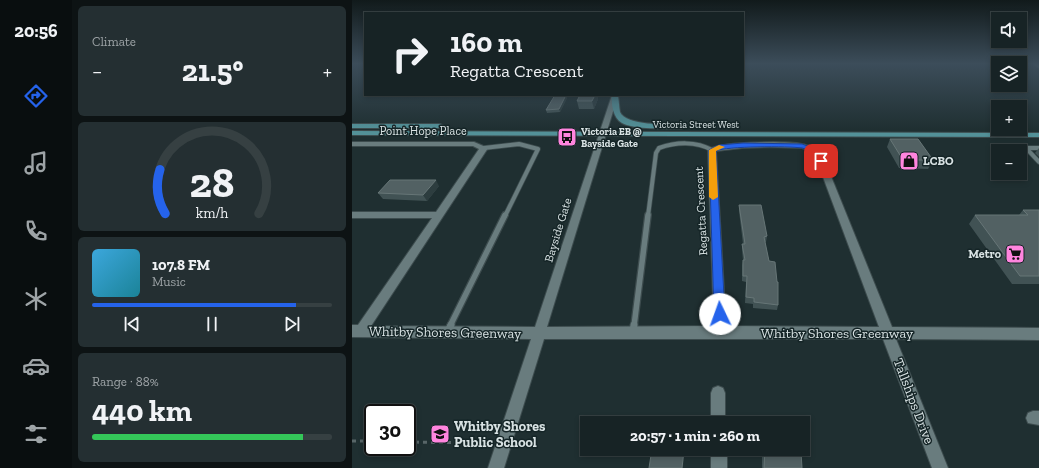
<!DOCTYPE html>
<html lang="en">
<head>
<meta charset="utf-8">
<style>
  :root { --surface:#172325; --page:#242f32; --text:#f1f3f6; --muted:#9ea4a7; --line:#364042; --accent:#2563eb }
  body { margin:0; font-family:"Zilla Slab",serif; background:var(--page); color:var(--text); height:100vh; display:flex; flex-direction:column; font-size:15px; white-space:nowrap }
  * { box-sizing:border-box; margin:0 }
  p { font-size:13px; color:var(--muted) }
  .icon { flex:none; width:22px; height:22px; fill:none; stroke:currentColor; stroke-width:2; stroke-linecap:round; stroke-linejoin:round }
  .map { position:relative; flex:1; overflow:hidden }
  .side { display:flex; flex-direction:column; gap:6px; padding:6px; background:#0d1314; width:280px }
  .side>* { flex:none }
  .hud { position:absolute; left:12px; top:12px; width:380px; height:84px; border-radius:0px; box-shadow:0 2px 6px #0003,0 0 0 1px var(--line); background:#172325; color:var(--text); overflow:hidden }
  .tools { position:absolute; left:639px; top:12px; display:grid; gap:8px }
  .tools a { display:grid; place-items:center; width:36px; height:36px; border-radius:0px; background:var(--surface); box-shadow:0 2px 6px #0003,0 0 0 1px var(--line); font-size:20px }
  .speed { position:absolute; left:12px; top:404px; display:flex; gap:8px; font-size:20px; font-weight:700; text-align:center }
  .speed>* { display:grid; place-content:center; width:52px; height:52px; border-radius:50%; background:var(--surface); box-shadow:0 2px 6px #0003,0 0 0 1px var(--line); line-height:1 }
  .speed .limit { border:2px solid #111; border-radius:6px; background:#fff; color:#111 }
  .pin { position:absolute; display:grid; place-items:center; width:34px; height:34px; color:#fff; margin:-17px; border-radius:8px; box-shadow:0 2px 6px #0006 }
  .me { position:absolute; width:44px; margin:-22px; rotate:357deg; stroke-linejoin:round; filter:drop-shadow(0 0 3px #0008) }
  .turn { display:flex; align-items:center; gap:14px; height:84px; padding:0 20px; font-size:18px }
  .turn .icon { width:52px; height:52px; stroke-width:2.5 }
  .turn b { display:block; font-size:28px; line-height:34px }
  .big { font-size:30px; font-weight:800; line-height:1.1 }
  .side .card { flex:1; display:flex; flex-direction:column; justify-content:center; gap:6px; min-width:0; padding:0 14px; border-radius:6px; background:var(--page) }
  .side .dial { align-items:center; gap:0 }
  .dial svg { height:104px; overflow:visible; fill:none; stroke:var(--line); stroke-width:7; stroke-linecap:round; text-anchor:middle }
  .dial text { fill:var(--text); stroke:none }
  .song { display:flex; align-items:center; gap:12px }
  .cover { width:48px; height:48px; border-radius:6px; background:linear-gradient(135deg,hsl(200 70% 55%),hsl(190 70% 35%)) }
  .played { height:4px; border-radius:2px; background:linear-gradient(90deg,var(--accent) 85%,var(--line) 85%) }
  .keys { display:flex; justify-content:space-around; direction:ltr }
  .heat { display:flex; justify-content:space-between; align-items:center; font-size:22px; direction:ltr }
  .charge { height:6px; border-radius:3px; background:linear-gradient(90deg,#34c759 88%,var(--line) 0) }
  .trip { position:absolute; left:228px; top:416px; width:230px; height:40px; border-radius:0px; background:var(--surface); box-shadow:0 2px 6px #0003,0 0 0 1px var(--line); font-weight:800; line-height:40px; text-align:center }
  main { display:flex; flex:1; min-height:0 }
  .tabs { display:flex; flex-direction:column; width:72px; justify-content:space-around; align-items:center; background:#090e0f; color:var(--muted) }
  .tabs .icon { width:28px; height:28px }
  .tabs .current { color:var(--accent) }
  .tabs b { font-size:18px; color:var(--text) }
  .map>svg:first-child { display:block }
</style>
</head>
<body>
<main>
<nav class="tabs">
<b>20:56</b>
<svg class="icon current" aria-label="directions" viewBox="0 0 24 24"><path d="M12 3l9 9-9 9-9-9zM9 14v-3h6M13 9l2 2-2 2"/></svg>
<svg class="icon" aria-label="music" viewBox="0 0 24 24"><path d="M9 18V5l10-2v13"/><circle cx="6" cy="18" r="3"/><circle cx="16" cy="16" r="3"/></svg>
<svg class="icon" aria-label="phone" viewBox="0 0 24 24"><path d="M5 4h4l2 5-3 2q2 4 5 5l2-3 5 2v4C11 20 4 13 5 4z"/></svg>
<svg class="icon" aria-label="climate" viewBox="0 0 24 24"><path d="M12 3v18M4 7l16 10M4 17L20 7"/></svg>
<svg class="icon" aria-label="car" viewBox="0 0 24 24"><path d="M5 17H2v-5l4-1 3-4h7l3 4 3 1v5h-3M9 17h6M6 11h13"/><circle cx="7" cy="17" r="2"/><circle cx="17" cy="17" r="2"/></svg>
<svg class="icon" aria-label="filters" viewBox="0 0 24 24"><path d="M4 7h16M4 17h16"/><circle cx="9" cy="7" r="2"/><circle cx="15" cy="17" r="2"/></svg>
</nav>
<section class="side">
<div class="card"><p>Climate</p>
<div class="heat"><a>−</a><b class="big">21.5°</b><a>+</a></div>
</div>
<div class="card dial"><svg viewBox="0 0 100 80">
<path d="M14 69A42 42 0 1 1 86 69"/>
<path d="M14 69A42 42 0 0 1 10 35" stroke="#2563eb"/>
<text x="50" y="56" font-size="32" font-weight="700">28</text>
<text x="50" y="72" font-size="11">km/h</text>
</svg></div>
<div class="card">
<div class="song"><i class="cover"></i><div><b>107.8 FM</b><p>Music</p></div></div>
<div class="played"></div>
<div class="keys"><svg class="icon" aria-label="previous" viewBox="0 0 24 24"><path d="M18 5L8 12l10 7zM5 5v14"/></svg><svg class="icon" aria-label="pause" viewBox="0 0 24 24"><path d="M8 5v14M16 5v14"/></svg><svg class="icon" aria-label="next" viewBox="0 0 24 24"><path d="M6 5l10 7-10 7zM19 5v14"/></svg></div>
</div>
<div class="card"><p>Range · 88%</p><b class="big">440 km</b><div class="charge"></div></div>
</section>
<div class="map">
<svg width="687" height="468" viewBox="0 0 687 468">
  <rect width="100%" height="100%" fill="#1f2f31"/>
  <g fill="none" stroke-linecap="round" stroke-linejoin="round">
    <g stroke="#3d4c4e" stroke-width="5.5">
      <g id="lane-far2">
        <path d="M132,148L167,144L186,149L153,216"/>
        <path d="M687,148H674L687,162"/>
        <path d="M296,216L304,153L307,148C324,142 344,141 360,150"/>
      </g>
    </g>
    <g stroke="#3d4c4e" stroke-width="8">
      <g id="lane-far1">
        <path d="M98,326L153,215"/>
        <path d="M282,326L296,215"/>
      </g>
    </g>
    <g stroke="#3d4c4e" stroke-width="9">
      <g id="lane">
        <path d="M96,331L99,325"/>
        <path d="M281,332L282,325"/>
      </g>
    </g>
    <g stroke="#3d4c4e" stroke-width="2">
      <g id="street">
        <path d="M681,64H687V68Z"/>
        <path d="M260,95H266L195,327L362,326L356,150C366,141 435,141 450,144C456,145 462,148 468,149L540,327L687,328V340L544,339L596,468H580L531,339H192L152,468H136L179,339L0,337V325H6L80,218H0V212H84L127,149L121,146H0V142H122L136,148L19,326L183,327ZM418,147L450,148L462,153L527,327L374,326L364,151L390,148Z"/>
        <path d="M366,386L371,388L373,393V423H359V393L361,388Z"/>
        <path d="M681,411H687V425L676,423L674,418L676,413Z"/>
        <rect x="359" y="449" width="16" height="19"/>
      </g>
    </g>
    <g stroke="#3d4c4e" stroke-width="2">
      <g id="secondary">
        <path d="M260,95L266,96C267,101 267,107 268,112C274,126 315,124 329,125L333,127L329,129C313,128 283,130 270,123C261,118 259,104 260,95Z"/>
        <path d="M0,124H88L92,126L88,128H0Z"/>
        <path d="M0,131L687,133V137L0,135Z"/>
      </g>
    </g>
    <g stroke="#586668" stroke-width="3" stroke-dasharray="4 4" stroke-linecap="butt">
      <path d="M0,441H21"/>
      <path d="M55,442L127,443"/>
    </g>
    <use href="#lane-far2" stroke="#697c7e" stroke-width="4"/>
    <use href="#lane-far1" stroke="#697c7e" stroke-width="5.5"/>
    <use href="#lane" stroke="#697c7e" stroke-width="7"/>
    <use href="#street" fill="#697c7e" fill-rule="evenodd"/>
    <use href="#secondary" fill="#539198" fill-rule="evenodd"/>
  </g>
  <g fill="#415254">
    <path d="M214,95L215,98L208,112L195,113L194,110Z"/>
    <path d="M228,95H245L246,99L242,109H227L225,101Z"/>
    <path d="M538,139L581,160L576,169L547,168L535,147Z"/>
    <path d="M687,148V157L683,153Z"/>
    <path d="M87,186L75,201L31,199L26,193Z"/>
    <path d="M387,205L415,236L414,242H413L426,305L425,310L401,308V304L393,303L394,282L390,281V265L391,260L390,250V244H391L387,211Z"/>
    <path d="M671,210H687V284H660L617,224L623,215H667Z"/>
    <path d="M412,449H427L450,468H410V453Z"/>
  </g>
  <g fill="#2d3d3f">
    <path d="M214,95L215,98L208,112L207,109Z"/>
    <path d="M243,95H245L246,99L242,109L240,101Z"/>
    <path d="M84,180L87,186L75,201L71,195Z"/>
    <path d="M332,450V455L331,468H330Z"/>
  </g>
  <g fill="#526163" stroke="#677677">
    <path d="M203,95H214L207,109L194,110Z"/>
    <path d="M228,95H243L240,101H225Z"/>
    <path d="M538,139H566L581,160H551Z"/>
    <path d="M38,180H84L71,195L26,193Z"/>
    <path d="M387,205H409L415,236L412,237L417,261L423,262L425,282H426V305L402,302V298L394,297L395,276H391V260H393L390,244H393Z"/>
    <path d="M671,210H687V276H668L623,215H676Z"/>
    <path d="M300,449H321L332,450L330,468H297Z"/>
    <path d="M413,449H427L449,452L450,468H412Z"/>
  </g>
  <linearGradient id="sky" x2="0" y2="1"><stop stop-color="#111a1b"/><stop offset="0.49" stop-color="#3c4d5a"/><stop offset="1" stop-color="#3c4d5a" stop-opacity="0"/></linearGradient>
  <rect width="687" height="130" fill="url(#sky)"/>
  <path fill="#2563eb" stroke="#184099" d="M391,143L450,144L467,150L473,161L467,163L462,153C458,151 454,149 450,148C437,146 374,146 364,151L373,314L372,318H364L362,314L357,150L367,145Z"/>
  <path fill="#f59e0b" d="M367,145L373,147L364,151L366,197L361,200L357,197V150Z"/>
  <defs>
    <g id="bus-square" transform="scale(1)"><rect x="-9" y="-9" width="18" height="18" rx="4" fill="#ff85de" stroke="#152527"/><path d="M-5-6H5V4H4V6H2V4H-2V6H-4V4H-5ZM-3.5-4V0h7V-4ZM-3.5 1.2v1.5H-2V1.2ZM2 1.2v1.5H3.5V1.2Z" fill="#111"/></g>
    <g id="shop-square" transform="scale(1)"><rect x="-9" y="-9" width="18" height="18" rx="4" fill="#ff85de" stroke="#152527"/><path d="M-5-2.5h2.3a2.7 3.5 0 0 1 5.4 0H5L5.5 6h-11ZM-1.5-2.5h3a1.5 2.3 0 0 0-3 0Z" fill="#111"/></g>
    <g id="supermarket-square" transform="scale(1)"><rect x="-9" y="-9" width="18" height="18" rx="4" fill="#ff85de" stroke="#152527"/><path d="M-6-5.5h2.5l.6 2H6L4.5 2H-2.5L-4.4-4H-6ZM-1.5 3.2a1.3 1.3 0 1 0 .1 0ZM3 3.2a1.3 1.3 0 1 0 .1 0Z" fill="#111"/></g>
    <g id="school-square" transform="scale(1)"><rect x="-9" y="-9" width="18" height="18" rx="4" fill="#ff85de" stroke="#152527"/><path d="M0-5L7-2L0 1L-7-2ZM-4 1L0 2.5L4 1V4Q0 6-4 4Z" fill="#111"/></g>
  </defs>
  <g fill-rule="evenodd">
    <use href="#bus-square" x="215" y="137"/>
    <use href="#shop-square" x="557" y="161"/>
    <use href="#supermarket-square" x="663" y="254"/>
    <use href="#school-square" x="88" y="434"/>
  </g>
  <g text-anchor="middle" stroke-width="3" stroke-linejoin="round" paint-order="stroke">
    <g font-size="10" fill="#d8e2e3" stroke="#152527">
      <text x="344" y="128">Victoria Street West</text>
    </g>
    <g font-size="10" font-weight="bold" fill="#d8e2e3" stroke="#152527" text-anchor="start">
      <text x="229" y="135">Victoria EB @<tspan x="229" dy="12">Bayside Gate</tspan></text>
    </g>
    <g font-size="12" fill="#d8e2e3" stroke="#152527">
      <text x="71" y="135">Point Hope Place</text>
      <text transform="translate(349 211) rotate(-93)" y="4">Regatta Crescent</text>
      <text transform="translate(206 230) rotate(-73)" y="4">Bayside Gate</text>
    </g>
    <g font-size="12" font-weight="bold" fill="#d8e2e3" stroke="#152527" text-anchor="start">
      <text x="571" y="165">LCBO</text>
      <text x="649" y="258" text-anchor="end">Metro</text>
    </g>
    <g font-size="14" fill="#d8e2e3" stroke="#152527">
      <text transform="translate(93 332) rotate(1)" y="5">Whitby Shores Greenway</text>
      <text x="485" y="338">Whitby Shores Greenway</text>
      <text transform="translate(562 401) rotate(69)" y="5">Tallships Drive</text>
    </g>
    <g font-size="14" font-weight="bold" fill="#d8e2e3" stroke="#152527" text-anchor="start">
      <text x="102" y="431">Whitby Shores<tspan x="102" dy="16">Public School</tspan></text>
    </g>
  </g>
</svg>
<div class="tools">
<a><svg class="icon" aria-label="sound" viewBox="0 0 24 24"><path d="M4 9h4l5-4v14l-5-4H4zM17 9q2 3 0 6"/></svg></a>
<a><svg class="icon" aria-label="layers" viewBox="0 0 24 24"><path d="M12 4l9 5-9 5-9-5zM3 14l9 5 9-5"/></svg></a>
<a>+</a>
<a>−</a>
</div>
<div class="speed"><div class="limit">30</div></div>
<div class="pin" style="left:469px;top:161px;background:#d93025"><svg class="icon" aria-label="arrive" viewBox="0 0 24 24"><path d="M6 21V4h12l-3 4 3 4H6"/></svg></div>
<svg class="me" style="left:368px;top:314px" viewBox="-20 -20 40 40"><circle r="19" fill="#fff"/><path d="M0-13L10 11 0 6-10 11z" fill="#2563eb"/></svg>
<div class="trip">20:57 · 1 min · 260 m</div>
<div class="hud">
<div class="turn"><svg class="icon" aria-label="right" viewBox="0 0 24 24"><path d="M7 20v-9h11M14 6l5 5-5 5"/></svg><div><b>160 m</b>Regatta Crescent</div></div>
</div>
</div>
</main>
</body>
</html>
